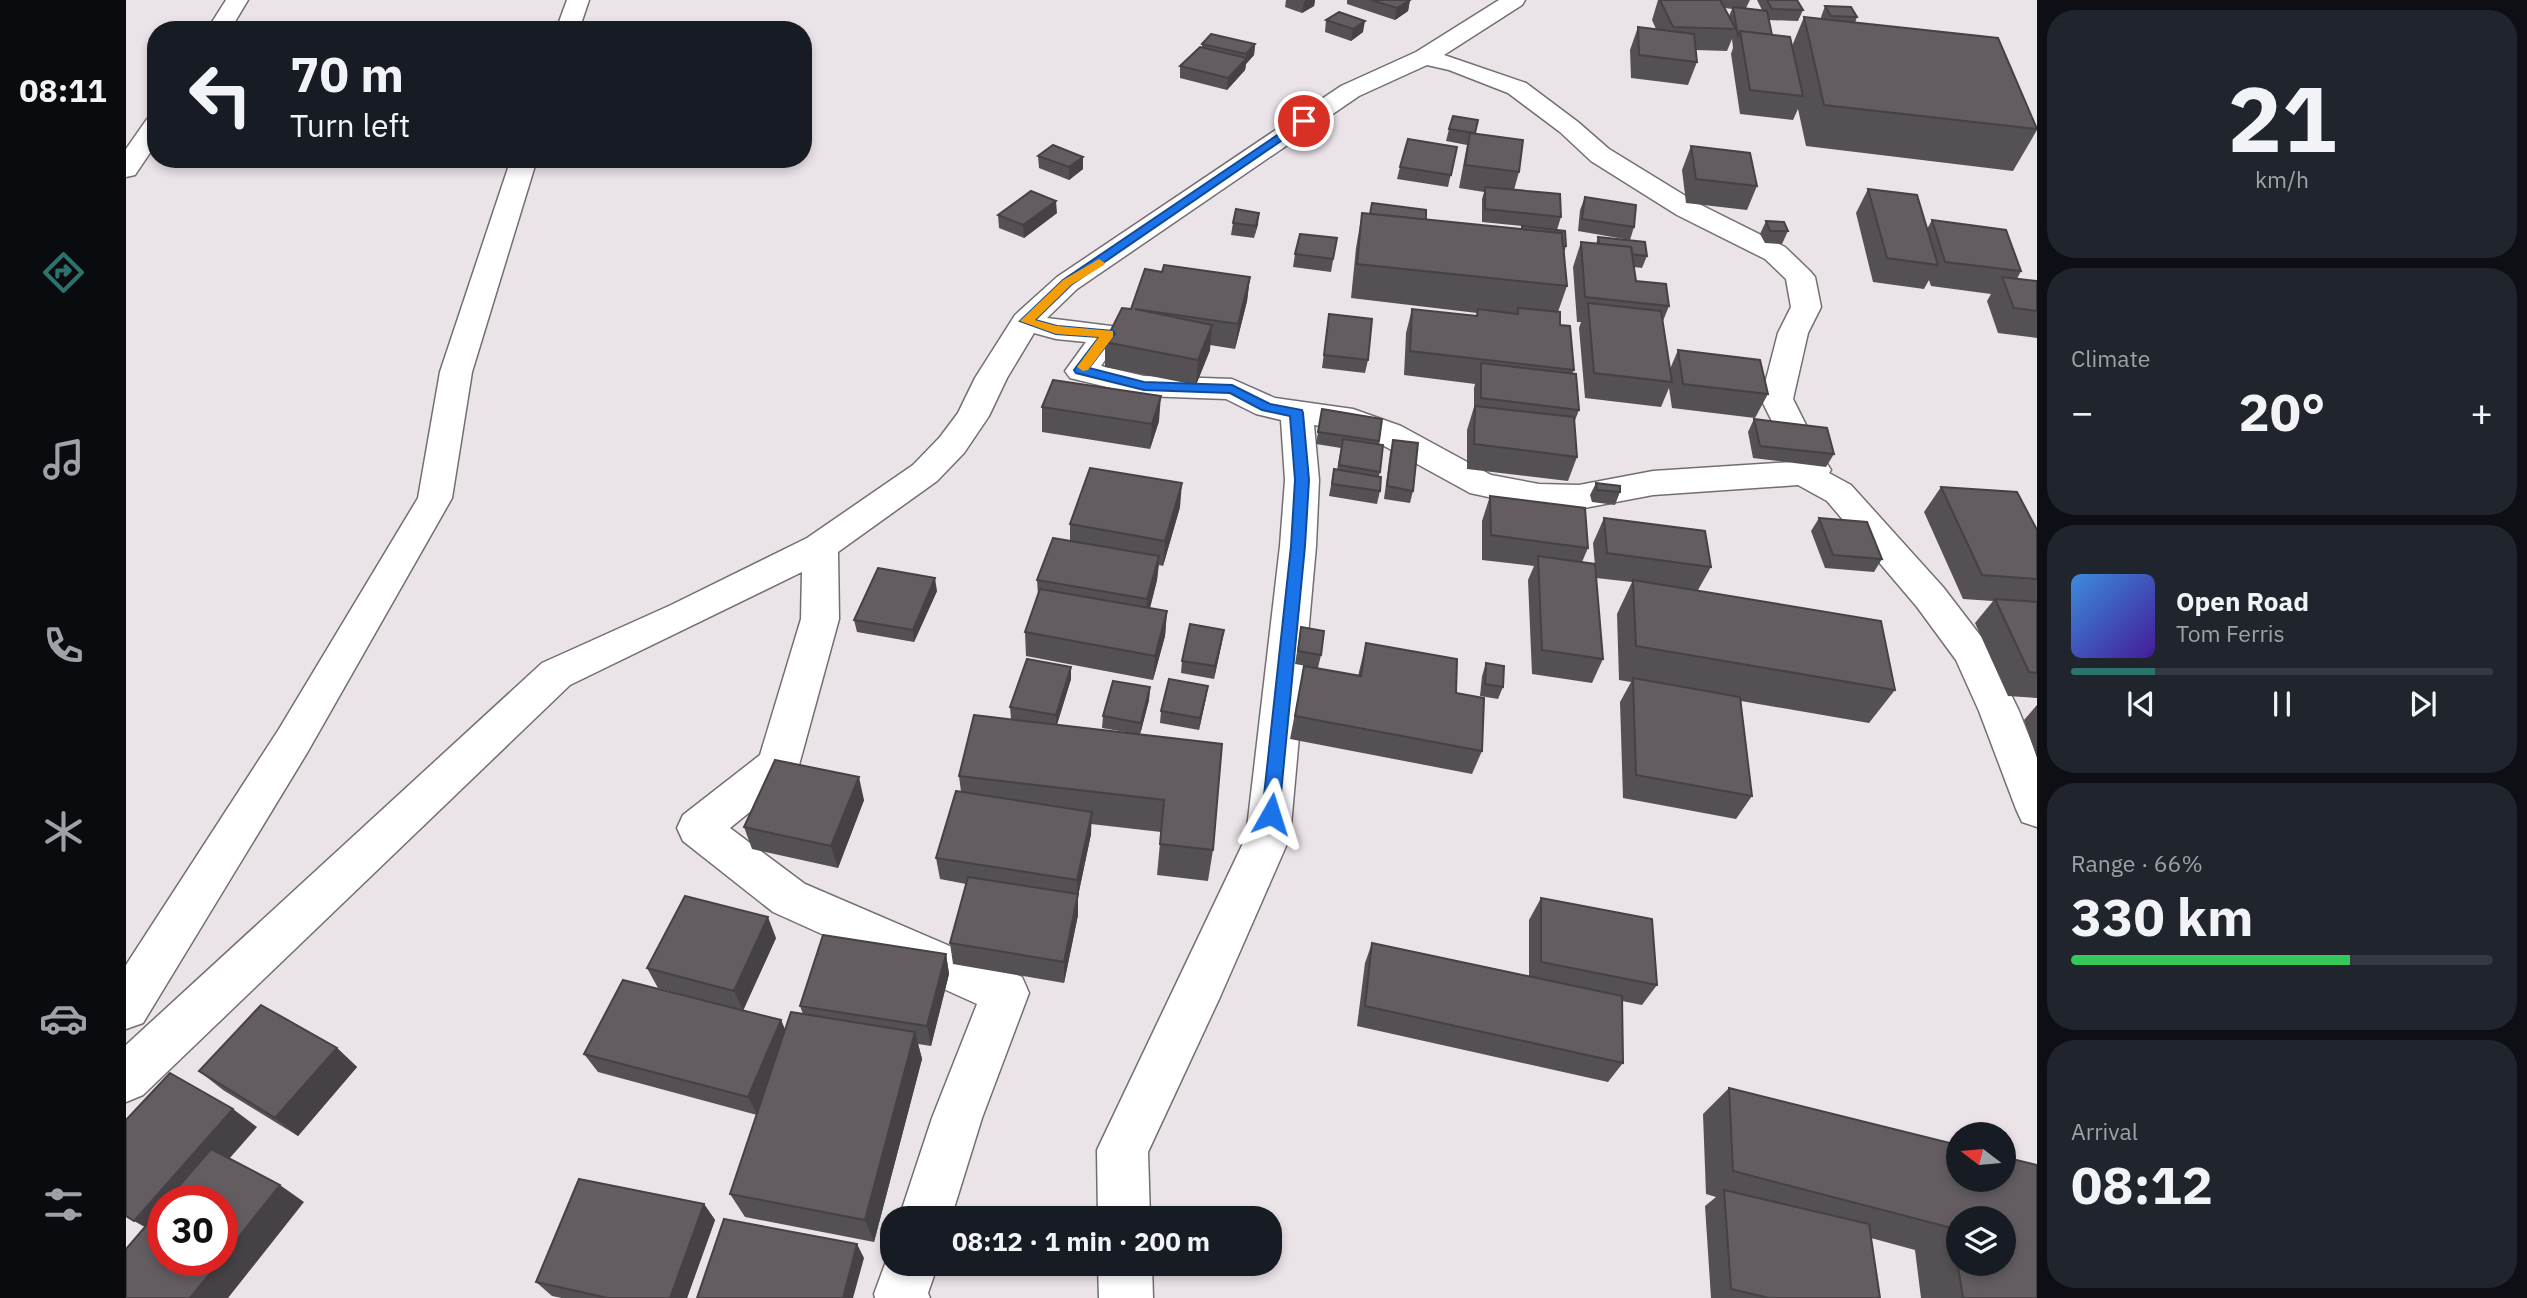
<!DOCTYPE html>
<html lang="en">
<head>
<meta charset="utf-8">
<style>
  :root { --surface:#171b24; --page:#20242c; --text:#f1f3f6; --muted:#9ea1a6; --line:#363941; --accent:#2b746e }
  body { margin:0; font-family:"IBM Plex Sans",sans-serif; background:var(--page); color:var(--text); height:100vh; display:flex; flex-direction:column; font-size:26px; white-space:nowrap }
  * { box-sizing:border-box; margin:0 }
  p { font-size:23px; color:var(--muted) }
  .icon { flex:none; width:38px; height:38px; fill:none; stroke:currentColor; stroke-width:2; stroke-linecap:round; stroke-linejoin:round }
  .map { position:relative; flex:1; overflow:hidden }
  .drawer { display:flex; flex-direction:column; gap:10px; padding:10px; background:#0d0f14; width:490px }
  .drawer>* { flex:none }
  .guide { position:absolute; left:21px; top:21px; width:665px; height:147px; border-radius:28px; box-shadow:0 4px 10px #0003; background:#171b24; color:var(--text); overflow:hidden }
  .needle { width:46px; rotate:286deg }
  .buttons { position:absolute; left:1820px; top:1122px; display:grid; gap:14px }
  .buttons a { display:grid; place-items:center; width:70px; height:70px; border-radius:50%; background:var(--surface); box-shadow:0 4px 10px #0003; font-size:35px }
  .speed { position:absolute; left:21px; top:1185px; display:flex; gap:14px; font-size:35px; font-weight:700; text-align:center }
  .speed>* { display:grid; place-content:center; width:91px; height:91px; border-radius:50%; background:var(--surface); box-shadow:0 4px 10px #0003; line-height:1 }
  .speed .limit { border:10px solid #d22; background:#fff; color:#111 }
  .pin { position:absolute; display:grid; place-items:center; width:60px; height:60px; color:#fff; margin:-30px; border:4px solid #fff; border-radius:50%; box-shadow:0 2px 7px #0007 }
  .me { position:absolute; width:77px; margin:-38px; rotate:6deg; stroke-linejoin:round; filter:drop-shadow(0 0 5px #0008) }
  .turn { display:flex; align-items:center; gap:24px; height:147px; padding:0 28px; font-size:32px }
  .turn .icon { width:91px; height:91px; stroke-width:2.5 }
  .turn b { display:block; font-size:49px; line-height:60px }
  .big { font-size:52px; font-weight:800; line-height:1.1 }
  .drawer .card { flex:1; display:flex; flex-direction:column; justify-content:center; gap:10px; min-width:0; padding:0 24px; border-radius:28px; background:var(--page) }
  .drawer .dial { align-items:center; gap:0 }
  .dial b { font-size:91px; line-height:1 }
  .song { display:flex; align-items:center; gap:21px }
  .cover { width:84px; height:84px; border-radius:10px; background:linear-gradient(135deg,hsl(210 70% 55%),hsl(260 70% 35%)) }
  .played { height:7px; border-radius:4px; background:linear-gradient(90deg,var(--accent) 20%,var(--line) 20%) }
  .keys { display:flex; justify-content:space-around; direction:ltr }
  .heat { display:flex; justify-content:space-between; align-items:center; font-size:38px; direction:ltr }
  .charge { height:10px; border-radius:5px; background:linear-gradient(90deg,#34c759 66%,var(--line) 0) }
  .trip { position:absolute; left:754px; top:1206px; width:402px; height:70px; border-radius:28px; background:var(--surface); box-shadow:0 4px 10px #0003; font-weight:800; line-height:70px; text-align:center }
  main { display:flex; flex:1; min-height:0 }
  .tab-bar { display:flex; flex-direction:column; width:126px; justify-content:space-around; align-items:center; background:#090b0e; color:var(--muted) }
  .tab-bar .icon { width:49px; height:49px }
  .tab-bar .active { color:var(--accent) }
  .tab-bar b { font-size:32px; color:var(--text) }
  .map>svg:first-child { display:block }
</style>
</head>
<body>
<main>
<nav class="tab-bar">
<b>08:11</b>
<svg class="icon active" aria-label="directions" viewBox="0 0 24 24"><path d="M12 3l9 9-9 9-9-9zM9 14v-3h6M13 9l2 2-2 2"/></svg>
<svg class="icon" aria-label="music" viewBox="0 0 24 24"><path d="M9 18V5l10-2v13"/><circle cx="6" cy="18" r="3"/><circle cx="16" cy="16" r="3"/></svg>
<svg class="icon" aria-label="phone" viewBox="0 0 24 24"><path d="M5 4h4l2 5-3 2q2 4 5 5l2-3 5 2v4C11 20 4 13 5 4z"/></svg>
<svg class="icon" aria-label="climate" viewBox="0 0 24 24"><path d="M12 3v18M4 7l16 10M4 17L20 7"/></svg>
<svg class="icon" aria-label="car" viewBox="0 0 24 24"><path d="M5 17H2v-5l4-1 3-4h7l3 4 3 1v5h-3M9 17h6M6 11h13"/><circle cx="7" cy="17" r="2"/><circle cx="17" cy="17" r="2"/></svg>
<svg class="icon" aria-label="filters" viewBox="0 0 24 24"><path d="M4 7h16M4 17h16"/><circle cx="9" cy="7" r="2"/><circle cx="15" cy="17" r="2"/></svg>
</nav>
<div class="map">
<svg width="1911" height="1298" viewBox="0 0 1911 1298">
  <rect width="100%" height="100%" fill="#eae3e8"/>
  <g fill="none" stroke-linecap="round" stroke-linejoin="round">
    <g stroke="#746e72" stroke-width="3">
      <g id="minor">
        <path d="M100,0H122L104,30H81Z"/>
        <path d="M441,0H463L453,30H430Z"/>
        <path d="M1373,0H1399L1396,5L1318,55L1400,83L1452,122L1483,149L1571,203L1659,247L1684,271L1689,277L1695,307L1682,333L1667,399L1692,449L1705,470L1703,473L1725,485L1817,587L1860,643L1893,711L1911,756V827L1896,822L1890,809L1853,711L1830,660L1791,607L1701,501L1672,485L1527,495L1453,509L1413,508L1344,493L1251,442L1221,430L1188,425L1193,480L1190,546L1164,837L1094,997L1022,1152L1024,1218H972L971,1150L1120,837L1154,546L1159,480L1155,420L1130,414L1100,399L1018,396L944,378L939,371L960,342L930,339L908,333L881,378L863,416L838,453L811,481L712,552L713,619L673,765L667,777L604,828L679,884L896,977L903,993L856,1118L825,1218H773L806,1118L851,1004L647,912L557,841L551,828L557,815L634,755L675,619L676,572L444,685L17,1095L0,1102V1045L416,663L545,605L681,538L787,465L814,437L832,413L849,378L889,315L931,277L1215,86L1290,52ZM1301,65L1323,70L1382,93L1434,132L1465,161L1551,215L1639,259L1660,279L1665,307L1652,333L1635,399L1666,462L1527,471L1453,485L1413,484L1365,475L1275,426L1227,409L1149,398L1106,379L1018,376L975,366L997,334L993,327L921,318L951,289L1233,96Z"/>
        <path d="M30,116V144L9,175L0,177V149L21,119Z"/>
        <path d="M385,159H411L346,372L326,498L181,753L17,1023L0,1029V965L153,729L292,498L314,372Z"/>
        <path d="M766,1245V1264H812L802,1293L804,1298H749L748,1294Z"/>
        <path d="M972,1264H1026L1027,1298H973Z"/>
      </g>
    </g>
    <use href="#minor" fill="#fff" fill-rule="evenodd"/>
  </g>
  <g fill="#555053" fill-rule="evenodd">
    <path d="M1160,0H1189L1188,6L1176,13L1159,7Z"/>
    <path d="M1221,0H1284L1282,11L1269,20L1221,4Z"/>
    <path d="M1532,0H1624L1620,8L1636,10L1631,0H1671L1677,10L1672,21L1643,20L1646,35L1666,46L1678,17L1696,19L1695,17L1699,6L1731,17L1729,23L1911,128V130L1887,171L1680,146L1672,109L1667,120L1614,114L1605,54L1607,48L1606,39L1601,51L1570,50L1571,62L1562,85L1505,78L1504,50L1512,27L1530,29L1526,20ZM1599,8L1606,9L1603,16Z"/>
    <path d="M1200,20L1237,32L1225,41L1199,32Z"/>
    <path d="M1076,44H1129L1128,55L1120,64L1119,70L1101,90L1054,78V66L1076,47Z"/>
    <path d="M1323,129L1349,133L1393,172L1388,190L1435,217L1431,230L1440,246L1438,253L1441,286L1432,312L1434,325L1448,370L1446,374L1453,410L1448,423L1451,457L1442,481L1341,469V430L1348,407V388L1349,384L1278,375L1280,333L1286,309L1350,316L1351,313L1225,298L1230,248L1236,213L1395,229L1396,226L1356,222V199L1358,192L1333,188L1341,145L1320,141Z"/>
    <path d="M1565,146L1631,186L1621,210L1560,203L1556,170Z"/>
    <path d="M1331,147L1322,187L1271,179L1274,167Z"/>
    <path d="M912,156L957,157V169L943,180L913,168Z"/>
    <path d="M1742,189L1801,229L1806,220L1895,271L1891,279L1911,281V338L1872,333L1861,301L1865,294L1805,286L1803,280L1798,289L1747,282L1730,213Z"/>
    <path d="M1459,197L1508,227L1504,240L1452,231L1454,210Z"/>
    <path d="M931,213L898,238L873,228L872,215Z"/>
    <path d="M1133,213L1128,238L1105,235L1107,223Z"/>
    <path d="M1640,221L1662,231L1656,244L1639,243L1634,234Z"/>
    <path d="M1472,237L1521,256L1516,268L1508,267L1510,281L1543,306L1537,321L1544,369L1552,350L1642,394L1629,418L1546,408L1543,388L1535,407L1459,398L1453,328L1455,322H1451L1447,267L1455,242L1470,244Z"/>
    <path d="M1211,238L1205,272L1167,267L1169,254Z"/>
    <path d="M1124,277L1121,301L1109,349L1084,345V350L1070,385L979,367V342L1005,309Z"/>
    <path d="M1203,314L1242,360L1239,373L1196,368Z"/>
    <path d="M916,407L1033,421L1024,449L916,432Z"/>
    <path d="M1196,409L1256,419L1253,444L1254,472L1253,476L1254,491L1251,504L1203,496L1208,469L1211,470L1215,448L1190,444Z"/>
    <path d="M1628,419L1708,454L1700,467L1627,458L1622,432Z"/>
    <path d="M1267,440L1287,491L1284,503L1258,499L1264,453Z"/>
    <path d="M1470,483L1494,492L1489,505L1466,502L1464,495Z"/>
    <path d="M1815,487L1911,530V698L1882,696L1849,623L1867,601L1837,599L1798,512Z"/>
    <path d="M1364,496L1462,548L1456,562L1477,659L1466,683L1406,674L1402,580L1408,566L1356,560V521Z"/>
    <path d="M1054,507L1037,566L1033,565L1031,580L1024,608L1041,611L1039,636L1027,680L900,656L899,632L912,595L911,580L944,541V524Z"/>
    <path d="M1478,518L1585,567L1572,590L1769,690L1743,723L1615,701L1626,796L1610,819L1497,798L1494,702L1505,682L1493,680L1491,614L1506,582L1470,578L1467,543Z"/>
    <path d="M1693,518L1756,559L1748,572L1699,568L1685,531Z"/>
    <path d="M811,591L788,642L731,632L728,620Z"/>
    <path d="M1175,627L1195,655L1192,668L1169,664Z"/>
    <path d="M1096,642L1088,679L1055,673L1056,661Z"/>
    <path d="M1240,643L1330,693L1356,751L1346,774L1164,739L1178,666L1232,676Z"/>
    <path d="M1360,663L1377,687L1372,699L1354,696L1356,676Z"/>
    <path d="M945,679L931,725L1005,733L976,728L977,716L1024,687L1023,700L1014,734L1087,850L1082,881L1031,875L1035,832L965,824V834L952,896V915L938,983L827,964L824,943L840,884L814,879L810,858L835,792L833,776L896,721L885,719L884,707Z"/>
    <path d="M1082,686L1080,698L1073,730L1034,723L1035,711Z"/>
    <path d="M1911,705V758L1898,720Z"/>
    <path d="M738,800L712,868L626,849L618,827Z"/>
    <path d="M1415,898L1531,985L1516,1005L1496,1001L1497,1063L1482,1082L1231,1026L1239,963L1246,943L1403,976V920Z"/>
    <path d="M650,938L617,1010L655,1020L659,1030L677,1014L674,1006L820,954L823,974L805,1046L792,1044L796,1059L748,1242L619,1217L604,1194L631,1115L472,1072L458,1054L576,1000L532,988L521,968Z"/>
    <path d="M211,1048L231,1067L172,1136L97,1090L73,1071Z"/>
    <path d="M1603,1088L1832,1145L1911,1298H1795L1789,1250L1745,1238L1754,1298H1585L1579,1206L1590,1197L1580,1194L1577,1114Z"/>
    <path d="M578,1204L589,1220L561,1298H436L426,1296L410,1282Z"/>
  </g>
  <g fill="#454144">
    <path d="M1180,0H1189L1188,6L1176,13L1178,2Z"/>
    <path d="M1284,0L1282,11L1269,20L1271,8Z"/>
    <path d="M1239,21L1237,32L1225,41L1227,29Z"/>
    <path d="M1129,44L1128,55L1120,64L1119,70L1101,90L1102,78L1120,59V54Z"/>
    <path d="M957,157V169L943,180V167Z"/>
    <path d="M930,201L931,213L898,238L897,225Z"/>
    <path d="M1133,213L1132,225L1128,238L1130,226Z"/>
    <path d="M1124,277L1121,301L1109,349L1112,324Z"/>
    <path d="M1086,325L1084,350L1070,385L1072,360Z"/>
    <path d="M1035,396L1033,421L1024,449L1026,424Z"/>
    <path d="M1056,483L1054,507L1037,566L1039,541Z"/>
    <path d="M1033,556L1031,580L1020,623L1021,599Z"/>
    <path d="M809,578L811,591L788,642L787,630Z"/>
    <path d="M1041,611L1039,636L1027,680L1029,656Z"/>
    <path d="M1098,630L1096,642L1088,679L1089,666Z"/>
    <path d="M945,667V679L930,727V715Z"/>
    <path d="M1082,686L1080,698L1073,730L1074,718Z"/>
    <path d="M1024,687L1023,700L1014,735L1015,723Z"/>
    <path d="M733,777L738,800L712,868L705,846Z"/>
    <path d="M966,812L965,834L952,896V915L938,983V962L951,899V880Z"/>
    <path d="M642,917L650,938L617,1011L608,991Z"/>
    <path d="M820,954L823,974L805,1046L801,1026Z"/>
    <path d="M655,1020L663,1039L632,1115L622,1097Z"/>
    <path d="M789,1032L796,1059L748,1242L739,1220Z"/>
    <path d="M211,1048L231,1067L172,1136L149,1118Z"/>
    <path d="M107,1109L131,1127L67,1200H37V1237L8,1221Z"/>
    <path d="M154,1185L178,1202L102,1298H64L95,1260H96V1258Z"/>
    <path d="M578,1204L589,1220L561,1298H544Z"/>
    <path d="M731,1244L738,1258L727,1298H717Z"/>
  </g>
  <g fill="#635d61" stroke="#454144" stroke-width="2" fill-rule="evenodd">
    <path d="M1245,0H1284L1271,8Z"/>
    <path d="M1534,0H1594L1610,29L1547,27Z"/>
    <path d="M1641,0H1671L1677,10L1646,9Z"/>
    <path d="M1699,6L1725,7L1731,17L1705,16Z"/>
    <path d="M1607,7L1641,11L1646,35L1614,31L1612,36Z"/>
    <path d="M1213,12L1239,21L1227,29L1200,20Z"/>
    <path d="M1678,17L1872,38L1911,129L1698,105Z"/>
    <path d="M1512,27L1568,34L1571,62L1513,55Z"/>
    <path d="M1614,31L1664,37L1677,96L1624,90Z"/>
    <path d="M1085,34L1129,44L1120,54L1076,44Z"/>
    <path d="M1074,47L1121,58L1102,78L1054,66Z"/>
    <path d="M1327,116L1352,120L1349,133L1323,129Z"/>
    <path d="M1344,133L1397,140L1393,172L1339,165Z"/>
    <path d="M1282,139L1331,147L1325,175L1274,167Z"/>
    <path d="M927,145L957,157L943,167L912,156Z"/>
    <path d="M1565,146L1624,153L1631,186L1570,179Z"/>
    <path d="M1359,187L1434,194L1435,217L1359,209Z"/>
    <path d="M1742,189L1791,195L1812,265L1761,258Z"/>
    <path d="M905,191L930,201L897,225L872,215Z"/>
    <path d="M1459,197L1510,205L1508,227L1456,219Z"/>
    <path d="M1246,203L1300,210V220L1244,214Z"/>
    <path d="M1110,209L1133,213L1130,226L1107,223Z"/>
    <path d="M1236,213L1436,233L1441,286L1231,264Z"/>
    <path d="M1806,220L1880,230L1895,271L1819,262Z"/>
    <path d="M1640,221L1658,222L1662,231H1644Z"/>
    <path d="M1396,226L1439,231L1440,246H1437L1436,233L1396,229Z"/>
    <path d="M1174,234L1211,238L1207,259L1169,254Z"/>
    <path d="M1472,237L1519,242L1521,256L1506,254L1505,247L1473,244Z"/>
    <path d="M1455,242L1505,247L1510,281L1540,284L1543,306L1459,297Z"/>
    <path d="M1038,265L1124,277L1112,324L1009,309L1086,325L1072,360L979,342L996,308L1005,309L1019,269L1036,272Z"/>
    <path d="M1876,277L1911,281V311L1888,308Z"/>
    <path d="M1462,303L1535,311L1546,382L1468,373Z"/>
    <path d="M1392,308L1434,312V325L1444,326L1448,370L1284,351L1286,309L1351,316L1352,309L1392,314Z"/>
    <path d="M1203,314L1246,319L1242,360L1198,355Z"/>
    <path d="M1552,350L1634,360L1642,394L1557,384Z"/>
    <path d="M1355,363L1450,374L1453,410L1355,398Z"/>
    <path d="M927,380L1035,396L1026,424L916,407Z"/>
    <path d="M1349,406L1448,417L1451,457L1348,444Z"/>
    <path d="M1196,409L1256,419L1253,441L1192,432Z"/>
    <path d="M1628,419L1701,428L1708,454L1634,446Z"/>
    <path d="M1217,439L1257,445L1254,472L1213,465Z"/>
    <path d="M1267,440L1292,443L1287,491L1261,486Z"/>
    <path d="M964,468L1056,483L1039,541L944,524Z"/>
    <path d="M1208,469L1255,477L1254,491L1206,484Z"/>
    <path d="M1470,483L1494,486V492L1471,490Z"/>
    <path d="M1815,487L1891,492L1911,530V579L1856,575Z"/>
    <path d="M1364,496L1459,508L1462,548L1365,535Z"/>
    <path d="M1478,518L1579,531L1585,567L1481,553Z"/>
    <path d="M1693,518L1741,522L1756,559L1707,555Z"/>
    <path d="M927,538L1033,556L1021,599L911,580Z"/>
    <path d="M1412,556L1469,564L1477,659L1416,650Z"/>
    <path d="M752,568L809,578L787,630L728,620Z"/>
    <path d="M1507,580L1755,621L1769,690L1510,646Z"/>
    <path d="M914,589L1041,611L1029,656L899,632Z"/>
    <path d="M1869,599L1911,602V673L1903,672Z"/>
    <path d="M1064,624L1098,630L1089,666L1056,661Z"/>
    <path d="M1175,627L1198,631L1195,655L1172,651Z"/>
    <path d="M1240,643L1331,659L1330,693L1358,698L1356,751L1169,716L1178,666L1235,676Z"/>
    <path d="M901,659L945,667L930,715L884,707Z"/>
    <path d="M1360,663L1378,666L1377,687L1359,684Z"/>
    <path d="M1507,678L1614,697L1626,796L1510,775Z"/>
    <path d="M1043,679L1082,686L1074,718L1035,711Z"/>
    <path d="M987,681L1024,687L1015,723L977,716Z"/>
    <path d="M848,715L1096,744L1087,850L1034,844L1038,800L833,776Z"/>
    <path d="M649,760L733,777L705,846L618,827Z"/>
    <path d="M830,791L966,812L951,880L810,858Z"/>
    <path d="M842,877L952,894L938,962L824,943Z"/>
    <path d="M559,896L642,917L608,991L521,968Z"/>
    <path d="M1415,898L1526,919L1531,985L1415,962Z"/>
    <path d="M697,935L820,954L801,1026L674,1006Z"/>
    <path d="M1246,943L1496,996L1497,1063L1239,1006Z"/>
    <path d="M497,980L655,1020L622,1097L458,1054Z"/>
    <path d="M135,1005L211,1048L149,1118L73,1071Z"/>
    <path d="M665,1012L789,1032L739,1220L604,1194Z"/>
    <path d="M44,1073L107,1109L8,1221L0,1216V1120Z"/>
    <path d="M1603,1088L1832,1145V1180H1878V1157L1911,1165V1298H1837L1826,1228L1607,1171ZM1832,1218H1878V1264H1832Z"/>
    <path d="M85,1149L154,1185L96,1258V1200H41Z"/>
    <path d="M453,1179L578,1204L544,1298H482L410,1282Z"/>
    <path d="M1598,1190L1743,1224L1754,1298H1643L1605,1289Z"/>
    <path d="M37,1206V1260H95L64,1298H0V1249Z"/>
    <path d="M598,1219L731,1244L717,1298H571Z"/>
  </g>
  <path fill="#1a73e8" stroke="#114b97" stroke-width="2" d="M1175,119L1184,121L945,285L909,320L931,326L987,331L989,334L963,368L1018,382L1106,385L1144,404L1176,410L1177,413L1183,480L1179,546L1153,814L1151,819L1145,822L1138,819L1136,814L1165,546L1169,480L1164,416L1136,410L1104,393L1018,390L950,373L948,370L973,337L930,334L894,321L937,280Z"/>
  <path fill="#f59e0b" d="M973,259L979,263L978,265L945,285L909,320L931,326L987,331V337L962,370L957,371L951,367L973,337L930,334L894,321L937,280Z"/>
</svg>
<div class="buttons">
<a><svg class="needle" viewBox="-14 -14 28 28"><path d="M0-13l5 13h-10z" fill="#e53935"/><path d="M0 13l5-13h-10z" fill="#9ea1a6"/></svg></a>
<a><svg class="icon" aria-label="layers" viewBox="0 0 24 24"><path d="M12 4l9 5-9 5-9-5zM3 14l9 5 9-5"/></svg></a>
</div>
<div class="speed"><div class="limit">30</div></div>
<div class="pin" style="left:1178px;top:121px;background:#d93025"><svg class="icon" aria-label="arrive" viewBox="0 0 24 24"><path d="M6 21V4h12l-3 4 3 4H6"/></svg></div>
<svg class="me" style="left:1145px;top:814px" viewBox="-20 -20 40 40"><path d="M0-17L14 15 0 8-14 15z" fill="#1a73e8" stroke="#fff" stroke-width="4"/></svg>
<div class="trip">08:12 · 1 min · 200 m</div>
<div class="guide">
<div class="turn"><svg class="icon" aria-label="left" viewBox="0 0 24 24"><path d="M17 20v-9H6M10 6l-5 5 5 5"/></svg><div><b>70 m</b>Turn left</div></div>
</div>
</div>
<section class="drawer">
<div class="card dial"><b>21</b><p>km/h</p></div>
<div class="card"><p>Climate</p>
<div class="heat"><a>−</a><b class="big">20°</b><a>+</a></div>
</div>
<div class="card">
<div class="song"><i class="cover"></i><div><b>Open Road</b><p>Tom Ferris</p></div></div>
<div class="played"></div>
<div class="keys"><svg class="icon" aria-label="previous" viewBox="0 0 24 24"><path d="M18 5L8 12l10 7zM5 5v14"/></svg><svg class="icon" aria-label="pause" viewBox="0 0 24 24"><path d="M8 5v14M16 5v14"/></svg><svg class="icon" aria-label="next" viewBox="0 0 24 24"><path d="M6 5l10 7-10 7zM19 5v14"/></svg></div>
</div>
<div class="card"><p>Range · 66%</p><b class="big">330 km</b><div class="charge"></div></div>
<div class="card"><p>Arrival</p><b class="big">08:12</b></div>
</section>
</main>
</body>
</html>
